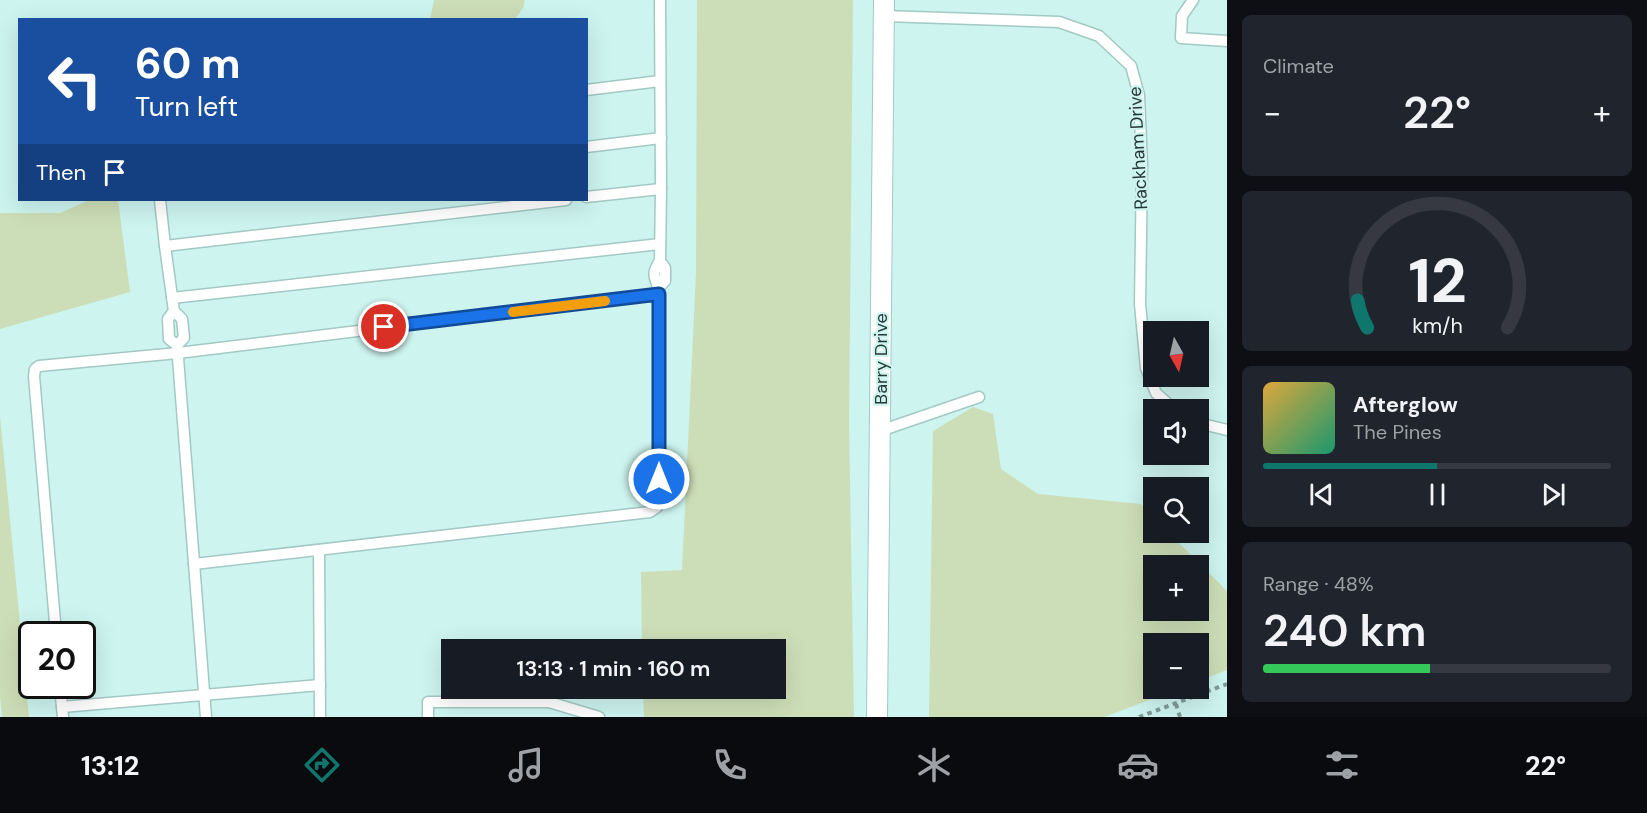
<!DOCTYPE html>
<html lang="en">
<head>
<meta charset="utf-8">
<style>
  :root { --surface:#171b24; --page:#20242c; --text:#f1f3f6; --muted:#9ea1a6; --line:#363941; --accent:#0f766e }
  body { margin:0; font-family:"DM Sans",sans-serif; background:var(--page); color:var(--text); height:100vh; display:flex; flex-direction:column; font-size:22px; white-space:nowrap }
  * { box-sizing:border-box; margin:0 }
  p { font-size:20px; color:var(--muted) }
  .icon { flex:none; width:33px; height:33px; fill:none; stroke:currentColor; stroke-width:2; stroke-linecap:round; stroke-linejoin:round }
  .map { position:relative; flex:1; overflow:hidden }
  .sheet { display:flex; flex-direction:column; gap:15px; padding:15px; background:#0d0f14; width:420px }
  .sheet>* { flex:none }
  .banner { position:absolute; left:18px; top:18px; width:570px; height:183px; border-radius:0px; box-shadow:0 6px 24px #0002; background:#1a4fa0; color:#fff; overflow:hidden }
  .needle { width:39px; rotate:172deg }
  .controls { position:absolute; left:1143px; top:321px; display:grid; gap:12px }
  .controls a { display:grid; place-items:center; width:66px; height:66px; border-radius:0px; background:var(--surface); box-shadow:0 6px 24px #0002; font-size:30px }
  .speed { position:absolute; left:18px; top:621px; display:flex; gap:12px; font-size:30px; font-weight:700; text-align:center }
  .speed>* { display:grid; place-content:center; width:78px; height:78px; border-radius:50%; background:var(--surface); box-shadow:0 6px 24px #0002; line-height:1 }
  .speed .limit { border:3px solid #111; border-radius:9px; background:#fff; color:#111 }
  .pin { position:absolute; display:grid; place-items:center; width:51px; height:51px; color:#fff; margin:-26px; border:3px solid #fff; border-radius:50%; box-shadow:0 2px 6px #0007 }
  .me { position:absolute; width:66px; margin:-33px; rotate:0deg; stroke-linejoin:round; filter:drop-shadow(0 0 4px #0008) }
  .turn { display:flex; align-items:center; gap:21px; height:126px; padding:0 18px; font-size:27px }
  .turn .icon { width:78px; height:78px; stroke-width:2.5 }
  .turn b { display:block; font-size:42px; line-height:51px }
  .then { display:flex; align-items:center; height:57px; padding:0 18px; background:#0003; gap:12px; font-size:22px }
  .big { font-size:45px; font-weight:600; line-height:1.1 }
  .sheet .tile { flex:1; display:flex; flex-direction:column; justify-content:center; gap:9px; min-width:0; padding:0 21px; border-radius:9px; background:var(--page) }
  .sheet .dial { align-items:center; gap:0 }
  .dial svg { height:156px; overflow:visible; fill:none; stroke:var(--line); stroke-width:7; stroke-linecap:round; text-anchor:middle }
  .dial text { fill:var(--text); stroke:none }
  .song { display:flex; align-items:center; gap:18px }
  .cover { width:72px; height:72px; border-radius:9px; background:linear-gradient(135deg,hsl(40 70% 55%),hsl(160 70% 35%)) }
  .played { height:6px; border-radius:3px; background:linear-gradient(90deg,var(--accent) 50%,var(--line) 50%) }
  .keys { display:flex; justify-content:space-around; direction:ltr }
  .heat { display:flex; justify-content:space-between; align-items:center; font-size:33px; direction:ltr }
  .charge { height:9px; border-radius:4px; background:linear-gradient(90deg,#34c759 48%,var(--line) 0) }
  .trip { position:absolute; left:441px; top:639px; width:345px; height:60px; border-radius:0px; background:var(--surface); box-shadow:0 6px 24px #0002; font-weight:600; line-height:60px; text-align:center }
  .menu { display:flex; height:96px; justify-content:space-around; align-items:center; background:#090b0e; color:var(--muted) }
  .menu .icon { width:42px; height:42px }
  .menu .selected { color:var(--accent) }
  .menu b { font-size:27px; color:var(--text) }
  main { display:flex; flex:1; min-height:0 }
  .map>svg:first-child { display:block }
</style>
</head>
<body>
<main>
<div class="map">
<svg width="1227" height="717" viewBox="0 0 1227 717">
  <rect width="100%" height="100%" fill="#cdf4ef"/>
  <g fill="#ccdeb7" fill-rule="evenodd">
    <path d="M434,0H525L523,8L515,19H430Z"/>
    <path d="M697,0H853L849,423L854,717H644L643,689L776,688V650L642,649L641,572L682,570L696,273Z"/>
    <path d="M89,200H118L130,292L0,329V213H60Z"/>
    <path d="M973,407L993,414L1001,469L1038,494L1141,504L1153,517L1154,532L1169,533L1227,591V670L1199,681L1198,644H1154V688L1179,689L1104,717H929L933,431ZM1154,566H1198V610H1154Z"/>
    <path d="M0,416L29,717H2L0,697Z"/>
  </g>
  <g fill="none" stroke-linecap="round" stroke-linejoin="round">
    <g stroke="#a2c9c4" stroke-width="13">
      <g id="lane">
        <path d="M1193,0L1182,16L1181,38L1227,41"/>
        <path d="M884,16L1059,22L1099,36L1131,66L1139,95L1142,166L1140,304L1146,368L1156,393L1175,410"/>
        <path d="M586,90L660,81"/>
        <path d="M586,147L661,138"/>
        <path d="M586,197L661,189L660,0"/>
        <path d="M160,200L165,246"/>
        <path d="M659,287L665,281V268L660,261"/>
        <path d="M172,298L660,244"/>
        <path d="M174,311L168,319L169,339L177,345L206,717"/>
        <path d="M177,345L184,338L182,319L174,311L165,246L566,200"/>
        <path d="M1198,423L1227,430"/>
        <path d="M880,431L979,397"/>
        <path d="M319,550L320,717"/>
        <path d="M194,564L650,512L657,507L659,499V294C659,279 648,278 660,261L661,189"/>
        <path d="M56,634L34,376L35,369L39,366L178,353L659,294"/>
        <path d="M60,686L63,717"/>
        <path d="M62,707L320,685"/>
        <path d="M428,717V702H549L599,717"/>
      </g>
    </g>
    <g stroke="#a2c9c4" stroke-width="22">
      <path id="street" d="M877,717L884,0"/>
    </g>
    <g stroke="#7f9c98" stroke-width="4" stroke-dasharray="4.5 4.5" stroke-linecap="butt">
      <path d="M1176,704L1180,717"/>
      <path d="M1139,717L1227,684"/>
    </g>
    <use href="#lane" stroke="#fff" stroke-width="10"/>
    <use href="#street" stroke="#fff" stroke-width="20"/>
  </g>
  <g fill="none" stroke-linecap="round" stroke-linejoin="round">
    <g stroke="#114b97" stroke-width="15">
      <path id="route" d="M384,327L659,294V479"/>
    </g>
    <use href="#route" stroke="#1a73e8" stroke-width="10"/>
    <path stroke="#f59e0b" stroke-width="10" d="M513,312L605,301"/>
  </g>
  <g text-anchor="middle" stroke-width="4.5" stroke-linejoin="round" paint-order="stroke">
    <g font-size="18" fill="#273735" stroke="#cdf4ef">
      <text transform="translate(1138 148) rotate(-93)" y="6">Rackham Drive</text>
      <text transform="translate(881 359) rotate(-90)" y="6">Barry Drive</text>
    </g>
  </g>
</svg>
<div class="controls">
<a><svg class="needle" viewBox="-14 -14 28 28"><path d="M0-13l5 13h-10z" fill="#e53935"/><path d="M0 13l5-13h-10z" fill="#9ea1a6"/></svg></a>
<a><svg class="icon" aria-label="sound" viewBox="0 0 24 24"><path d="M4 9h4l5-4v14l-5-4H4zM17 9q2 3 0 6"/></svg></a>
<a><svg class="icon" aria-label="search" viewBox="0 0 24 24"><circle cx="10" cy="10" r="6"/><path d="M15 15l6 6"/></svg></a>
<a>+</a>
<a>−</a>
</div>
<div class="speed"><div class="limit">20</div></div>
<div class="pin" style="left:384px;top:327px;background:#d93025"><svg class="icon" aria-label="arrive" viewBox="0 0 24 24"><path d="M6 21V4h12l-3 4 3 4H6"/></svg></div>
<svg class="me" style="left:659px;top:479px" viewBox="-20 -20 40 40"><circle r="17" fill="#1a73e8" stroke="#fff" stroke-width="3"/><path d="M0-11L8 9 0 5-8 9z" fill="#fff"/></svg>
<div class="trip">13:13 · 1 min · 160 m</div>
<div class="banner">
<div class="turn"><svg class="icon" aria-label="left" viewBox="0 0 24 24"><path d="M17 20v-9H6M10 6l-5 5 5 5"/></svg><div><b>60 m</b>Turn left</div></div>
<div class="then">Then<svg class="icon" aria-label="arrive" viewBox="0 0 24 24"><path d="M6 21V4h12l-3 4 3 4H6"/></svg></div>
</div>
</div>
<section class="sheet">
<div class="tile"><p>Climate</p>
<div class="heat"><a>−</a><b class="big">22°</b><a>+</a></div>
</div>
<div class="tile dial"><svg viewBox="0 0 100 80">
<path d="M14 69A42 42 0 1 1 86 69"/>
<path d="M14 69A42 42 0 0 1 9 55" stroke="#0f766e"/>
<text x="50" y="56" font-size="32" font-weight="700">12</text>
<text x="50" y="72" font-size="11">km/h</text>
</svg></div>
<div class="tile">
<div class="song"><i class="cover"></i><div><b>Afterglow</b><p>The Pines</p></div></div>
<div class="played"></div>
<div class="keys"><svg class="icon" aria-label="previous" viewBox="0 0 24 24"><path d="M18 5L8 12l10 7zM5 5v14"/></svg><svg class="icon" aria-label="pause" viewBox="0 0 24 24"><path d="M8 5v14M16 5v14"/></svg><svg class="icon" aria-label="next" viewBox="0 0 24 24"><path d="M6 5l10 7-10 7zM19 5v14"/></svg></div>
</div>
<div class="tile"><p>Range · 48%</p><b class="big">240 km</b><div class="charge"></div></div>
</section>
</main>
<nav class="menu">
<b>13:12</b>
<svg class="icon selected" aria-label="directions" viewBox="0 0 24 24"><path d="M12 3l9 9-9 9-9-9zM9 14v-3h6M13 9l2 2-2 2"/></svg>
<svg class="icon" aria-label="music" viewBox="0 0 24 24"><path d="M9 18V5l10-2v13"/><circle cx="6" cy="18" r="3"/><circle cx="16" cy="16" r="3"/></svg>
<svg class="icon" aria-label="phone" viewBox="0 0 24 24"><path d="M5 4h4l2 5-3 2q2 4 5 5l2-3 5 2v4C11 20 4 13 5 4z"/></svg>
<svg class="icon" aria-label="climate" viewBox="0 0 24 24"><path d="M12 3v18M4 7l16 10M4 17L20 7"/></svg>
<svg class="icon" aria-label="car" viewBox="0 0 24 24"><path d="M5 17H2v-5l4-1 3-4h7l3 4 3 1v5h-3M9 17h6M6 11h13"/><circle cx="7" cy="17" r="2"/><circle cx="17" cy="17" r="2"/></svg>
<svg class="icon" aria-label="filters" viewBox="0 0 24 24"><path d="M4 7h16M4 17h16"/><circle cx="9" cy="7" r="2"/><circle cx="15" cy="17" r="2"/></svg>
<b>22°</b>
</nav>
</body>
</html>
